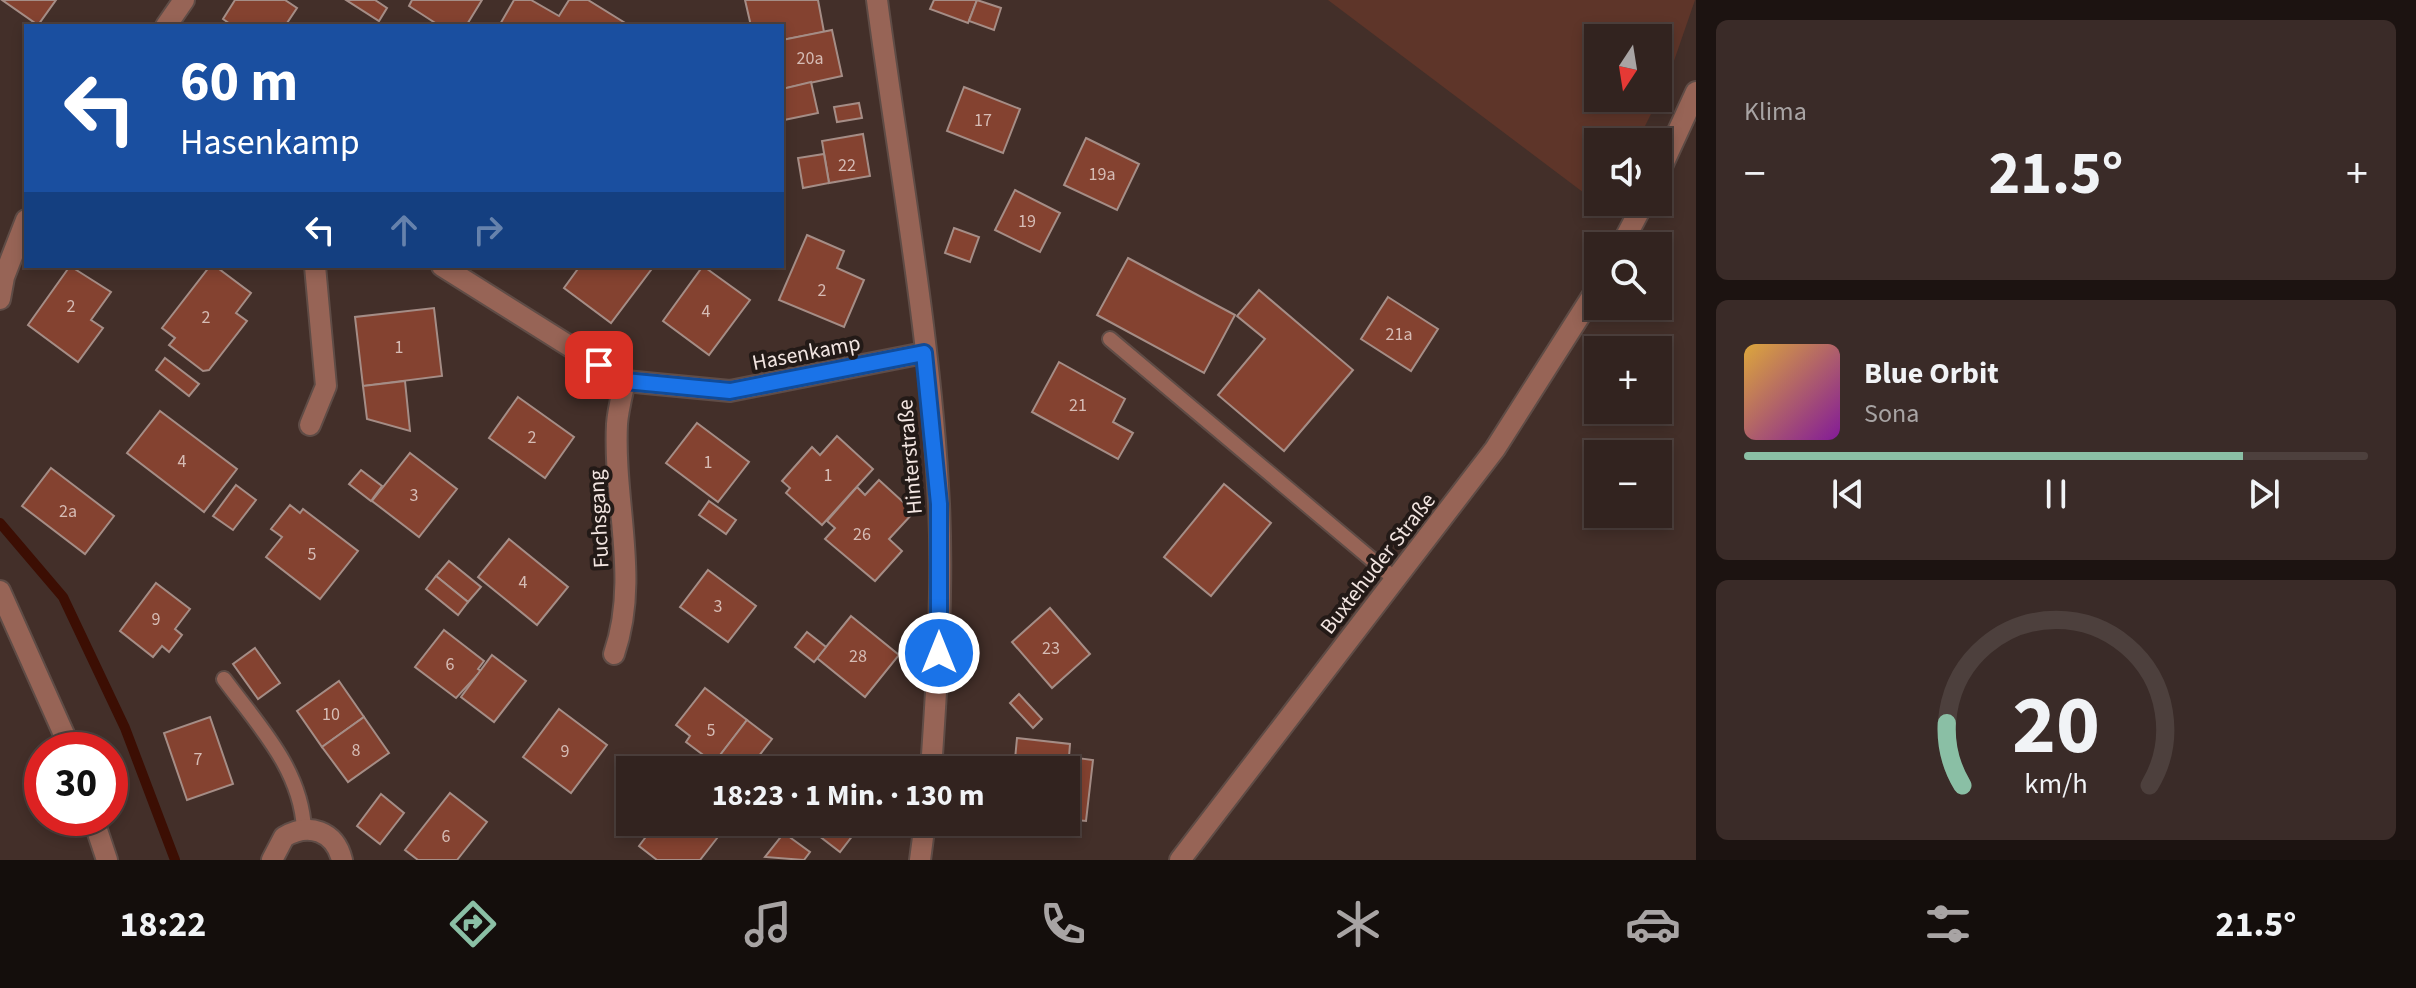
<!DOCTYPE html>
<html lang="de">
<head>
<meta charset="utf-8">
<style>
  :root { --surface:#32231f; --page:#3a2b28; --text:#f1f3f6; --muted:#a8a4a4; --line:#4d403d; --accent:#8abfa5 }
  body { margin:0; font-family:"Source Sans 3",sans-serif; background:var(--page); color:var(--text); height:100vh; display:flex; flex-direction:column; font-size:30px; white-space:nowrap }
  * { box-sizing:border-box; margin:0 }
  p { font-size:26px; color:var(--muted) }
  .icon { flex:none; width:44px; height:44px; fill:none; stroke:currentColor; stroke-width:2; stroke-linecap:round; stroke-linejoin:round }
  .map { position:relative; flex:1; overflow:hidden }
  .side { display:flex; flex-direction:column; gap:20px; padding:20px; background:#1c1311; width:720px }
  .side>* { flex:none }
  .banner { position:absolute; left:24px; top:24px; width:760px; height:244px; border-radius:0px; box-shadow:0 4px 12px #0003,0 0 0 2px var(--line); background:#1a4fa0; color:#fff; overflow:hidden }
  .needle { width:52px; rotate:192deg }
  .fabs { position:absolute; left:1584px; top:24px; display:grid; gap:16px }
  .fabs a { display:grid; place-items:center; width:88px; height:88px; border-radius:0px; background:var(--surface); box-shadow:0 4px 12px #0003,0 0 0 2px var(--line); font-size:40px }
  .speed { position:absolute; left:24px; top:732px; display:flex; gap:16px; font-size:40px; font-weight:700; text-align:center }
  .speed>* { display:grid; place-content:center; width:104px; height:104px; border-radius:50%; background:var(--surface); box-shadow:0 4px 12px #0003,0 0 0 2px var(--line); line-height:1 }
  .speed .limit { border:12px solid #d22; background:#fff; color:#111 }
  .pin { position:absolute; display:grid; place-items:center; width:68px; height:68px; color:#fff; margin:-34px; border-radius:16px; box-shadow:0 4px 12px #0006 }
  .me { position:absolute; width:88px; margin:-44px; rotate:0deg; stroke-linejoin:round; filter:drop-shadow(0 0 6px #0008) }
  .turn { display:flex; align-items:center; gap:28px; height:168px; padding:0 24px; font-size:36px }
  .turn .icon { width:104px; height:104px; stroke-width:2.5 }
  .turn b { display:block; font-size:56px; line-height:68px }
  .lanes { display:flex; align-items:center; height:76px; padding:0 24px; background:#0003; justify-content:center; gap:40px; direction:ltr }
  .lanes .off { opacity:.35 }
  .big { font-size:60px; font-weight:700; line-height:1.1 }
  .side .card { flex:1; display:flex; flex-direction:column; justify-content:center; gap:12px; min-width:0; padding:0 28px; border-radius:12px; background:var(--page) }
  .side .dial { align-items:center; gap:0 }
  .dial svg { height:208px; overflow:visible; fill:none; stroke:var(--line); stroke-width:7; stroke-linecap:round; text-anchor:middle }
  .dial text { fill:var(--text); stroke:none }
  .song { display:flex; align-items:center; gap:24px }
  .cover { width:96px; height:96px; border-radius:12px; background:linear-gradient(135deg,hsl(40 70% 55%),hsl(290 70% 35%)) }
  .played { height:8px; border-radius:4px; background:linear-gradient(90deg,var(--accent) 80%,var(--line) 80%) }
  .keys { display:flex; justify-content:space-around; direction:ltr }
  .heat { display:flex; justify-content:space-between; align-items:center; font-size:44px; direction:ltr }
  .trip { position:absolute; left:616px; top:756px; width:464px; height:80px; border-radius:0px; background:var(--surface); box-shadow:0 4px 12px #0003,0 0 0 2px var(--line); font-weight:700; line-height:80px; text-align:center }
  .menu { display:flex; height:128px; justify-content:space-around; align-items:center; background:#140e0c; color:var(--muted) }
  .menu .icon { width:56px; height:56px }
  .menu .active { color:var(--accent) }
  .menu b { font-size:36px; color:var(--text) }
  main { display:flex; flex:1; min-height:0 }
  .map>svg:first-child { display:block }
</style>
</head>
<body>
<main>
<div class="map">
<svg width="1696" height="860" viewBox="0 0 1696 860">
  <rect width="100%" height="100%" fill="#432f29"/>
  <path fill="#5e3529" fill-rule="evenodd" d="M1328,0H1695L1666,84L1637,142H1598V202H1607L1604,208ZM1598,38H1658V98H1598Z"/>
  <g fill="none" stroke-linecap="round" stroke-linejoin="round">
    <path stroke="#3c0e03" stroke-width="10" d="M0,523L63,597L125,728L175,860"/>
  </g>
  <g fill="#844230" stroke="#a58d86" stroke-width="2">
    <path d="M2,0H56L38,25Z"/>
    <path d="M235,0H285L297,8L285,26H233L223,19Z"/>
    <path d="M346,0H375L387,8L379,21Z"/>
    <path d="M412,0H482L466,26H440L409,6Z"/>
    <path d="M514,0H531L559,16L569,0H588L630,26H499Z"/>
    <path d="M745,0H818L824,32L782,40V26H751Z"/>
    <path d="M934,0H977L968,23L930,9Z"/>
    <path d="M977,0L1001,8L994,30L969,21Z"/>
    <path d="M832,30L842,76L782,89V40Z"/>
    <path d="M811,82L818,113L784,120L782,89Z"/>
    <path d="M964,87L1020,109L1003,153L947,131Z"/>
    <path d="M859,103L862,118L837,122L834,107Z"/>
    <path d="M863,134L870,176L829,183L822,141Z"/>
    <path d="M1086,138L1139,164L1117,210L1064,185Z"/>
    <path d="M824,154L829,183L803,188L798,158Z"/>
    <path d="M1015,190L1060,213L1040,252L995,230Z"/>
    <path d="M954,228L979,237L970,262L945,253Z"/>
    <path d="M807,235L844,251L837,268L864,280L844,327L779,300Z"/>
    <path d="M1128,258L1235,315L1204,373L1097,315Z"/>
    <path d="M70,266L111,292L91,320L103,328L78,362L28,325Z"/>
    <path d="M210,266H215L251,293L236,313L247,321L209,370L203,371L169,345L175,338L162,328Z"/>
    <path d="M580,266H654L611,323L564,288Z"/>
    <path d="M703,266L750,300L709,355L663,321Z"/>
    <path d="M1259,290L1353,370L1284,451L1218,395L1265,339L1237,316Z"/>
    <path d="M1388,297L1438,329L1411,371L1361,339Z"/>
    <path d="M434,308L442,376L363,386L355,317Z"/>
    <path d="M165,358L199,384L189,396L156,370Z"/>
    <path d="M1059,362L1125,399L1113,422L1133,433L1118,459L1032,412Z"/>
    <path d="M405,381L410,431L367,419L363,386Z"/>
    <path d="M518,397L574,437L545,478L489,438Z"/>
    <path d="M160,411L237,469L204,512L127,453Z"/>
    <path d="M697,423L749,462L718,502L666,463Z"/>
    <path d="M837,436L873,469L822,525L786,493L790,488L782,481L812,447L820,455Z"/>
    <path d="M410,453L457,489L419,537L372,501Z"/>
    <path d="M51,468L114,516L85,554L22,506Z"/>
    <path d="M361,470L382,486L371,501L349,484Z"/>
    <path d="M879,480L914,512L889,539L902,551L875,581L825,539L835,528L827,521L857,487L865,495Z"/>
    <path d="M1224,484L1271,523L1211,596L1164,557Z"/>
    <path d="M236,485L256,500L233,530L213,516Z"/>
    <path d="M709,501L736,520L726,534L699,515Z"/>
    <path d="M290,505L300,513L303,509L358,551L320,599L266,557L282,537L271,529Z"/>
    <path d="M509,539L568,587L537,625L478,577Z"/>
    <path d="M449,561L481,587L468,602L436,576Z"/>
    <path d="M708,570L756,606L728,642L680,607Z"/>
    <path d="M436,576L468,602L458,615L426,589Z"/>
    <path d="M156,583L190,609L175,629L182,635L169,652L162,646L153,657L120,631Z"/>
    <path d="M1050,608L1090,654L1052,688L1012,642Z"/>
    <path d="M851,616L899,655L865,697L817,658Z"/>
    <path d="M444,630L484,661L478,669L481,671L456,698L415,667Z"/>
    <path d="M807,632L826,647L814,662L795,647Z"/>
    <path d="M255,648L280,683L258,699L233,664Z"/>
    <path d="M492,655L526,681L494,722L461,697Z"/>
    <path d="M339,681L364,717L322,747L297,711Z"/>
    <path d="M705,688L747,720L714,763L686,742L690,736L676,725Z"/>
    <path d="M1019,694L1042,719L1033,728L1010,703Z"/>
    <path d="M559,709L607,745L571,793L523,757Z"/>
    <path d="M210,717L233,784L187,800L164,733Z"/>
    <path d="M364,717L389,753L348,782L322,747Z"/>
    <path d="M747,720L772,739L748,770H724L714,763Z"/>
    <path d="M1017,738L1070,744L1069,757L1093,760L1086,821L1066,819V770H1014Z"/>
    <path d="M450,793L487,822L457,860H418L405,850Z"/>
    <path d="M381,794L404,813L380,844L357,826Z"/>
    <path d="M657,822H706L721,833L700,860H657L639,846Z"/>
    <path d="M801,822H863L840,852Z"/>
    <path d="M784,833L810,852L804,860L765,857Z"/>
  </g>
  <g fill="none" stroke-linecap="round" stroke-linejoin="round">
    <g stroke="#5f4c46" stroke-width="18">
      <g id="service">
        <path d="M1110,339L1395,579"/>
        <path d="M224,679C258,725 301,769 304,829"/>
      </g>
    </g>
    <g stroke="#5f4c46" stroke-width="24">
      <g id="minor">
        <path d="M877,0C899,167 931,336 939,504C943,593 937,682 931,770"/>
        <path d="M166,26L184,0"/>
        <path d="M442,266L625,381L730,391L924,353"/>
        <path d="M0,299L4,277L26,220"/>
        <path d="M310,425L326,386L315,266"/>
        <path d="M0,591L71,750"/>
        <path d="M614,654C640,579 613,502 617,424C618,410 622,395 625,381"/>
        <path d="M93,818L107,860"/>
        <path d="M272,860L284,837C309,822 335,831 342,860"/>
        <path d="M920,860L925,822"/>
      </g>
    </g>
    <g stroke="#5f4c46" stroke-width="24">
      <g id="tertiary">
        <path d="M1658,175L1696,92"/>
        <path d="M1621,246L1644,202"/>
        <path d="M1180,860L1495,449L1598,287"/>
      </g>
    </g>
    <use href="#service" stroke="#976456" stroke-width="14"/>
    <use href="#minor" stroke="#976456" stroke-width="20"/>
    <use href="#tertiary" stroke="#976456" stroke-width="20"/>
  </g>
  <g fill="none" stroke-linecap="round" stroke-linejoin="round">
    <g stroke="#114b97" stroke-width="20">
      <path id="route" d="M599,365L625,381L730,391L924,353L939,504V653"/>
    </g>
    <use href="#route" stroke="#1a73e8" stroke-width="14"/>
  </g>
  <g text-anchor="middle" stroke-width="8" stroke-linejoin="round" paint-order="stroke">
    <g font-size="18" fill="#d6bcb5">
      <text x="810" y="64">20a</text>
      <text x="983" y="126">17</text>
      <text x="847" y="171">22</text>
      <text x="1102" y="180">19a</text>
      <text x="1027" y="227">19</text>
      <text x="822" y="296">2</text>
      <text x="71" y="312">2</text>
      <text x="706" y="317">4</text>
      <text x="206" y="323">2</text>
      <text x="1399" y="340">21a</text>
      <text x="399" y="353">1</text>
      <text x="1078" y="411">21</text>
      <text x="532" y="443">2</text>
      <text x="182" y="467">4</text>
      <text x="708" y="468">1</text>
      <text x="828" y="481">1</text>
      <text x="414" y="501">3</text>
      <text x="68" y="517">2a</text>
      <text x="862" y="540">26</text>
      <text x="312" y="560">5</text>
      <text x="523" y="588">4</text>
      <text x="718" y="612">3</text>
      <text x="156" y="625">9</text>
      <text x="1051" y="654">23</text>
      <text x="858" y="662">28</text>
      <text x="450" y="670">6</text>
      <text x="331" y="720">10</text>
      <text x="711" y="736">5</text>
      <text x="356" y="756">8</text>
      <text x="565" y="757">9</text>
      <text x="198" y="765">7</text>
      <text x="446" y="842">6</text>
    </g>
    <g font-size="22" fill="#f2e5e1" stroke="#231a17">
      <text transform="translate(806 352) rotate(-11)" y="8">Hasenkamp</text>
      <text transform="translate(909 457) rotate(-95)" y="8">Hinterstraße</text>
      <text transform="translate(598 519) rotate(-93)" y="8">Fuchsgang</text>
      <text transform="translate(1377 563) rotate(-52)" y="8">Buxtehuder Straße</text>
    </g>
  </g>
</svg>
<div class="fabs">
<a><svg class="needle" viewBox="-14 -14 28 28"><path d="M0-13l5 13h-10z" fill="#e53935"/><path d="M0 13l5-13h-10z" fill="#a8a4a4"/></svg></a>
<a><svg class="icon" aria-label="sound" viewBox="0 0 24 24"><path d="M4 9h4l5-4v14l-5-4H4zM17 9q2 3 0 6"/></svg></a>
<a><svg class="icon" aria-label="search" viewBox="0 0 24 24"><circle cx="10" cy="10" r="6"/><path d="M15 15l6 6"/></svg></a>
<a>+</a>
<a>−</a>
</div>
<div class="speed"><div class="limit">30</div></div>
<div class="pin" style="left:599px;top:365px;background:#d93025"><svg class="icon" aria-label="arrive" viewBox="0 0 24 24"><path d="M6 21V4h12l-3 4 3 4H6"/></svg></div>
<svg class="me" style="left:939px;top:653px" viewBox="-20 -20 40 40"><circle r="17" fill="#1a73e8" stroke="#fff" stroke-width="3"/><path d="M0-11L8 9 0 5-8 9z" fill="#fff"/></svg>
<div class="trip">18:23 · 1 Min. · 130 m</div>
<div class="banner">
<div class="turn"><svg class="icon" aria-label="left" viewBox="0 0 24 24"><path d="M17 20v-9H6M10 6l-5 5 5 5"/></svg><div><b>60 m</b>Hasenkamp</div></div>
<div class="lanes"><svg class="icon" aria-label="left" viewBox="0 0 24 24"><path d="M17 20v-9H6M10 6l-5 5 5 5"/></svg><svg class="icon off" aria-label="ahead" viewBox="0 0 24 24"><path d="M12 20V5M6 11l6-6 6 6"/></svg><svg class="icon off" aria-label="right" viewBox="0 0 24 24"><path d="M7 20v-9h11M14 6l5 5-5 5"/></svg></div>
</div>
</div>
<section class="side">
<div class="card"><p>Klima</p>
<div class="heat"><a>−</a><b class="big">21.5°</b><a>+</a></div>
</div>
<div class="card">
<div class="song"><i class="cover"></i><div><b>Blue Orbit</b><p>Sona</p></div></div>
<div class="played"></div>
<div class="keys"><svg class="icon" aria-label="previous" viewBox="0 0 24 24"><path d="M18 5L8 12l10 7zM5 5v14"/></svg><svg class="icon" aria-label="pause" viewBox="0 0 24 24"><path d="M8 5v14M16 5v14"/></svg><svg class="icon" aria-label="next" viewBox="0 0 24 24"><path d="M6 5l10 7-10 7zM19 5v14"/></svg></div>
</div>
<div class="card dial"><svg viewBox="0 0 100 80">
<path d="M14 69A42 42 0 1 1 86 69"/>
<path d="M14 69A42 42 0 0 1 8 45" stroke="#8abfa5"/>
<text x="50" y="56" font-size="32" font-weight="700">20</text>
<text x="50" y="72" font-size="11">km/h</text>
</svg></div>
</section>
</main>
<nav class="menu">
<b>18:22</b>
<svg class="icon active" aria-label="directions" viewBox="0 0 24 24"><path d="M12 3l9 9-9 9-9-9zM9 14v-3h6M13 9l2 2-2 2"/></svg>
<svg class="icon" aria-label="music" viewBox="0 0 24 24"><path d="M9 18V5l10-2v13"/><circle cx="6" cy="18" r="3"/><circle cx="16" cy="16" r="3"/></svg>
<svg class="icon" aria-label="phone" viewBox="0 0 24 24"><path d="M5 4h4l2 5-3 2q2 4 5 5l2-3 5 2v4C11 20 4 13 5 4z"/></svg>
<svg class="icon" aria-label="climate" viewBox="0 0 24 24"><path d="M12 3v18M4 7l16 10M4 17L20 7"/></svg>
<svg class="icon" aria-label="car" viewBox="0 0 24 24"><path d="M5 17H2v-5l4-1 3-4h7l3 4 3 1v5h-3M9 17h6M6 11h13"/><circle cx="7" cy="17" r="2"/><circle cx="17" cy="17" r="2"/></svg>
<svg class="icon" aria-label="filters" viewBox="0 0 24 24"><path d="M4 7h16M4 17h16"/><circle cx="9" cy="7" r="2"/><circle cx="15" cy="17" r="2"/></svg>
<b>21.5°</b>
</nav>
</body>
</html>
